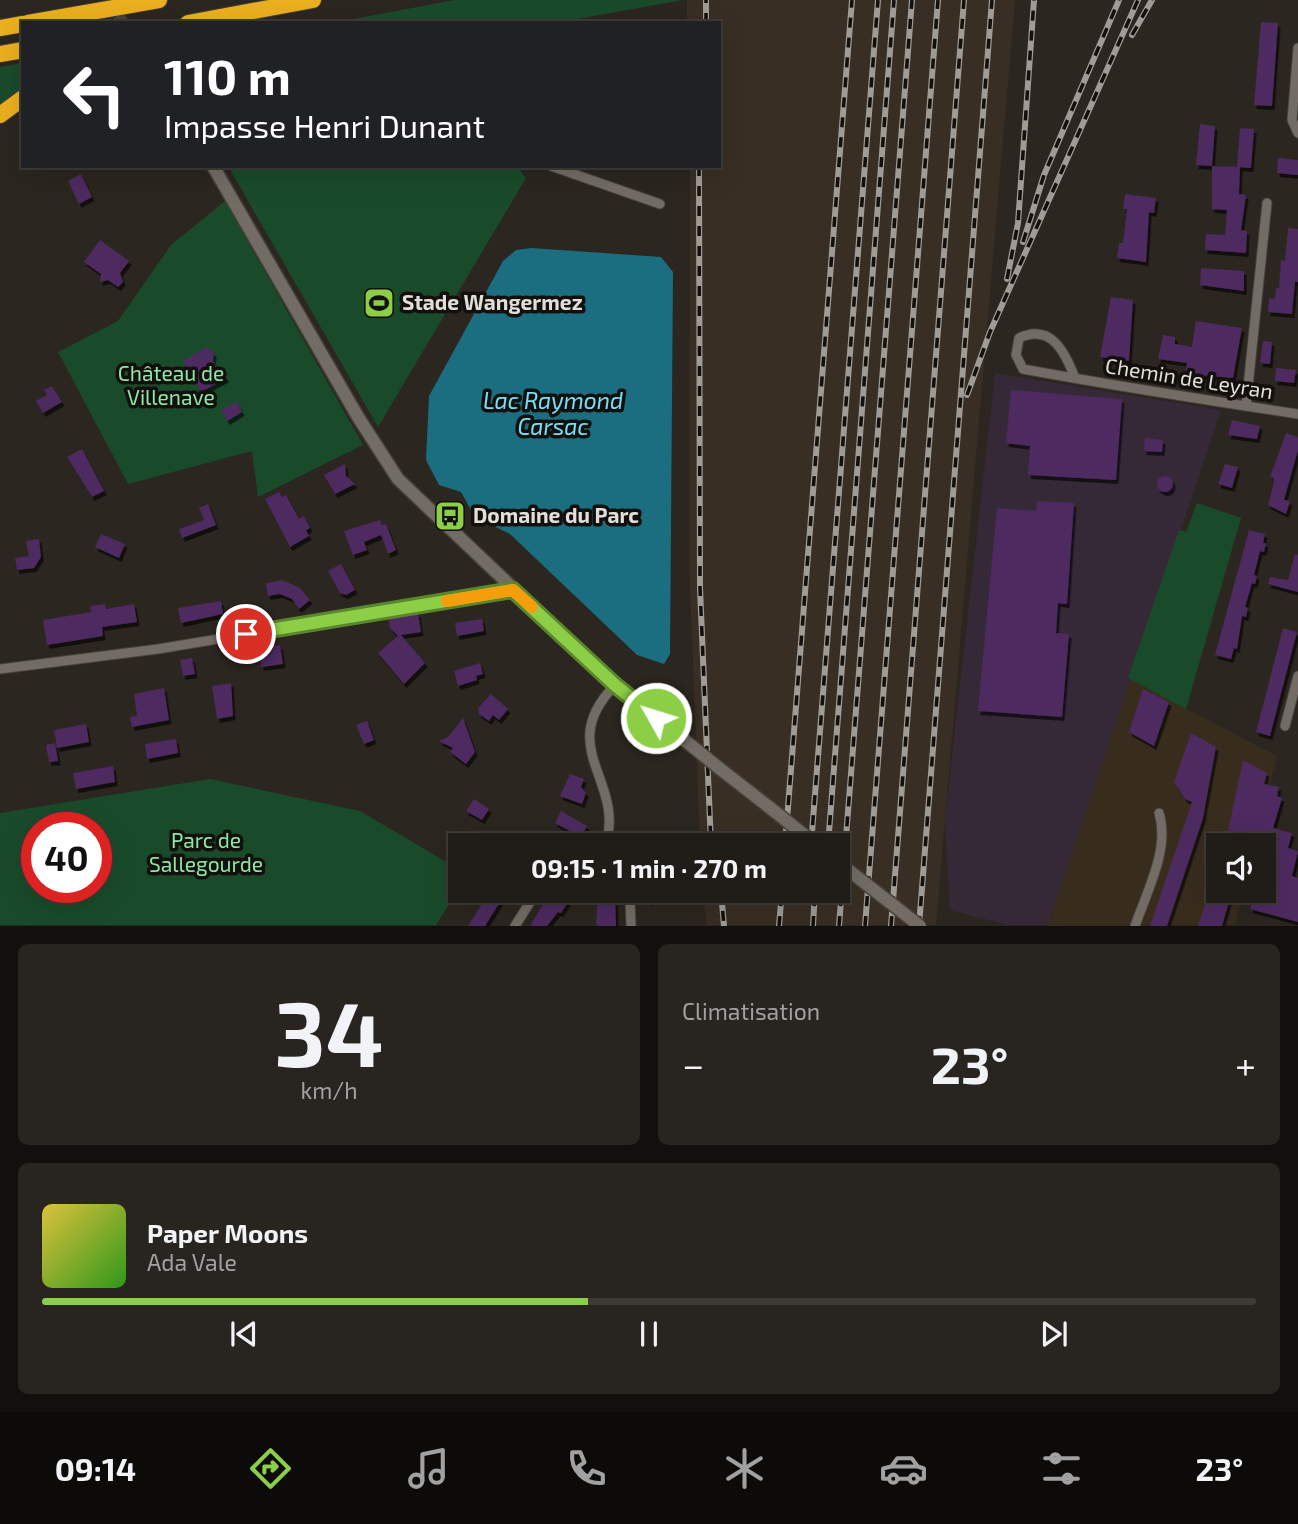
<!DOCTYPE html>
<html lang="fr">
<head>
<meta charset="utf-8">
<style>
  :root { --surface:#201c17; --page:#282520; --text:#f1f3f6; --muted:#a2a1a1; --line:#3d3a36; --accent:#8cce45 }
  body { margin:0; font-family:"Exo 2",sans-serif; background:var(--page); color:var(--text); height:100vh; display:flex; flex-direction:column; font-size:26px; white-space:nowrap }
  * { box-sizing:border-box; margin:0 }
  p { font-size:23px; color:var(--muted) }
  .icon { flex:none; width:38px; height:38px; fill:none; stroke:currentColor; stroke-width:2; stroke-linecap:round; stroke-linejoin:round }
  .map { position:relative; height:926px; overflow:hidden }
  .drawer { display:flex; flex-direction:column; gap:18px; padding:18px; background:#120f0d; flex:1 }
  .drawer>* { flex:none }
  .banner { position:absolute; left:21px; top:21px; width:700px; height:147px; border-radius:0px; box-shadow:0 7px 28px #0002,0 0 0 2px var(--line); background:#202124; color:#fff; overflow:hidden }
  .controls { position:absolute; left:1206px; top:833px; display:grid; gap:14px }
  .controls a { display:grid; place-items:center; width:70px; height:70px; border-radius:0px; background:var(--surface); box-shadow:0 7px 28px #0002,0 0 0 2px var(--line); font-size:35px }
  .speed { position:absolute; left:21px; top:812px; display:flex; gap:14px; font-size:35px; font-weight:700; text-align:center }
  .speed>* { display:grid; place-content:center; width:91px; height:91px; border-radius:50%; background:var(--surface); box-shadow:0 7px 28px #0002,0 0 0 2px var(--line); line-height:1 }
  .speed .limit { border:10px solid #d22; background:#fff; color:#111 }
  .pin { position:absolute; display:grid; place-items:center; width:60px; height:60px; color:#fff; margin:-30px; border:4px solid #fff; border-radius:50%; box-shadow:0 2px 7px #0007 }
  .me { position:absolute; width:77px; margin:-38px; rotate:309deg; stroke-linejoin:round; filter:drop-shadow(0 0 5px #0008) }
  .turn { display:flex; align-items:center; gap:24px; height:147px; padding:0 28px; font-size:32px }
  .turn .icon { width:91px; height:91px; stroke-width:2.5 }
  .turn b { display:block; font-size:49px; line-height:60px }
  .big { font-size:52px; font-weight:700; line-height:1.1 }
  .drawer .widget { flex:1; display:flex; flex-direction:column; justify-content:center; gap:10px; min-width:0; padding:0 24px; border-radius:10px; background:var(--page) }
  .drawer .dial { align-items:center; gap:0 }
  .dial b { font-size:91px; line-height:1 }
  .song { display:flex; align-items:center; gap:21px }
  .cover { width:84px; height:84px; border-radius:10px; background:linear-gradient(135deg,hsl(50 70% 55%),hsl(110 70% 35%)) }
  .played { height:7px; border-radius:4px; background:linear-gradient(90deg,var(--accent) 45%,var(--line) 45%) }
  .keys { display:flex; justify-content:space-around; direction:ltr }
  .heat { display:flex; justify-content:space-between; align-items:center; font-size:38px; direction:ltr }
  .drawer .tiles { flex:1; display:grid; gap:18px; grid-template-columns:1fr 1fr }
  .widget:last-child { grid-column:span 2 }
  .trip { position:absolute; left:448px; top:833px; width:402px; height:70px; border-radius:0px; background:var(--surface); box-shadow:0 7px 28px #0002,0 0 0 2px var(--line); font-weight:700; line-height:70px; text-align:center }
  .menu { display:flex; height:112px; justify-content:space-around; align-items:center; background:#0d0b09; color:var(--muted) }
  .menu .icon { width:49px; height:49px }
  .menu .on { color:var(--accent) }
  .menu b { font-size:32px; color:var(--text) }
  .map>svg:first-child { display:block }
</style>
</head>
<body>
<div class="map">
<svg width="1298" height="926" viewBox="0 0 1298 926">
  <defs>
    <filter id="shadow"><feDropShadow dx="2.5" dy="4" stdDeviation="0" flood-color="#0009"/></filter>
  </defs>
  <rect width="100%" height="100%" fill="#2b261f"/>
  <path fill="#382c1d" d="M1128,678L1277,756L1255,845H1218V891H1244L1235,925L1048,926Z"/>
  <path fill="#352938" d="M995,373L1221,410L1048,925H1008L950,910L945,820Z"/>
  <path fill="#382e23" d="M687,0H1015L936,925H707L703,891H838V845H700L689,561L690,166H719V23H687Z"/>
  <g fill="#194b2a" fill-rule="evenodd">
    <path d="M454,0H683L555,23H333Z"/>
    <path d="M23,63V89L0,105V67Z"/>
    <path d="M228,166H516L526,178L378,427Z"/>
    <path d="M225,201L363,445L258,497L252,451L128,484L58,352L118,321L171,245Z"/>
    <path d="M1197,503L1241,518L1186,709L1128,678L1179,530L1186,532Z"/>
    <path d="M210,779L360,811L460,870V887L436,925H0V813ZM37,828H96V887H37Z"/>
  </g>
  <path fill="#1a6e7f" d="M531,248L661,257L673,272L670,654L664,664L637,655L510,534L475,517L461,492L439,485L426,460L429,396L503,261L516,250Z"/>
  <g fill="#4e2960" filter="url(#shadow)">
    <path d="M1261,22L1278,23L1272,106L1254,105Z"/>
    <path d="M1200,124L1215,126L1212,166L1196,165Z"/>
    <path d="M1240,128L1254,129L1251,168L1237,167Z"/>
    <path d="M1278,158L1298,160V175L1277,173Z"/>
    <path d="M1212,166L1240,167L1239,194L1246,195L1241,230L1247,231L1246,253L1205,250L1206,234L1225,235L1227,210L1212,209Z"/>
    <path d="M81,174L92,197L79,204L68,181Z"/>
    <path d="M1125,194L1156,198L1154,213L1149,212L1146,262L1117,258L1119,243H1123L1127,209H1123Z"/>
    <path d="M1288,228L1298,229V282H1295L1292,314L1268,312L1269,298L1275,299L1276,288H1279L1281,260L1285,261Z"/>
    <path d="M100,240L129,261L120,273L123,282L118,287L108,280L100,282L101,274L84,262Z"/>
    <path d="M1201,268L1244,271V291L1200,285Z"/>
    <path d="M1111,297L1133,300L1129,361L1100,357Z"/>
    <path d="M1196,321L1242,328L1233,378L1185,374L1187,363L1158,359L1163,335L1175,337V344L1192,347Z"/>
    <path d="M1263,341L1272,342L1270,364L1260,363Z"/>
    <path d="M207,347L214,353L213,360L216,367L227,378L201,392L183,361Z"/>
    <path d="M1276,368L1296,370L1294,383L1275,381Z"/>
    <path d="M52,386L62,402L43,413L36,401L47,395L44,390Z"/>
    <path d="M1011,390L1122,399L1116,480L1028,475L1030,446L1006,443Z"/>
    <path d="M237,402L242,412L227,421L221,410Z"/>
    <path d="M1232,420L1260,426L1257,439L1228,435Z"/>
    <path d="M1286,433L1298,437V450L1284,500L1290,501L1286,514L1268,505L1273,486L1274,478L1270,477Z"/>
    <path d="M1145,438L1163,440L1162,452L1144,451Z"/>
    <path d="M82,449L104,491L92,497L67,457Z"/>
    <path d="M345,464L346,476L355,484L335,494L324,475Z"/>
    <path d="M1225,464L1238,467L1232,488L1218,484Z"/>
    <circle cx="1165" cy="484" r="8"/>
    <path d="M279,492L282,497L286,495L299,519L304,516L310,528L306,530L309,536L290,547L265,499Z"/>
    <path d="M1037,501L1074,503L1067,604L1058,603L1056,633L1069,634L1062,717L978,711L997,508L1036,511Z"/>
    <path d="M208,504L216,525L182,538L179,529L204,520L199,508Z"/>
    <path d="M380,520L382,525L386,524L396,550L388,554L381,535L364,542L367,550L353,555L344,531Z"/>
    <path d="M1249,530L1265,534L1263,543H1266L1264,552L1260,551L1254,575L1257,576L1255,584L1252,583L1245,607L1248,608L1246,617L1242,616L1237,649L1234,648L1231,659L1215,655Z"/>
    <path d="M101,534L125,544L119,558L95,547Z"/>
    <path d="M39,539L41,557L34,568L17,570L15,558L29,556L26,541Z"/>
    <path d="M1295,554L1298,555V592L1268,584L1270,577L1288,580Z"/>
    <path d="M341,564L355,590L346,595L340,593L328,571Z"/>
    <path d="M282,580L300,588L310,600L299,609L292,599L280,594L268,596L266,583Z"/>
    <path d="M221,601L223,614L181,623L178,608Z"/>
    <path d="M105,604L106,609L134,604L137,622L102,627L103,636L47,645L43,620L91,612L90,606Z"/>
    <path d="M418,613L421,632L401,635L425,663L404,684L378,653L398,636L390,628L388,618Z"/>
    <path d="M482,619L484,631L457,636L455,623Z"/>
    <path d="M1283,628L1297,632L1270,736L1256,732Z"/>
    <path d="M280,645L283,664L261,667L259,648Z"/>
    <path d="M192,658L195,674L183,676L180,660Z"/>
    <path d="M480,663L483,674L476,676L477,680L458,686L454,671Z"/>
    <path d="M231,683L233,716L217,719L212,686Z"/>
    <path d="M164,688L169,720L132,727L130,717L137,716L134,694Z"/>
    <path d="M1143,689L1169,702L1154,746L1129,732Z"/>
    <path d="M491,694L508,709L499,720L493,715L489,721L479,714L478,708Z"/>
    <path d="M463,718L475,752L466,764L450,752L453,748L439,741L448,737Z"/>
    <path d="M367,721L374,740L364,744L356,725Z"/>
    <path d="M86,724L89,742L57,748L54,730Z"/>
    <path d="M1191,733L1216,747L1203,818L1167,926H1150L1192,802L1185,799L1174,782Z"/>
    <path d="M176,739L178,753L147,759L145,744Z"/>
    <path d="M55,743L58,761L49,762L46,745Z"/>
    <path d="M1243,760L1267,773L1264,784L1279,787L1277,796L1282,798L1273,828L1292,833L1288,848L1298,851L1292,876L1298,878V922L1250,909L1255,891H1264V869L1270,871L1279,838L1250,831L1245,845H1225Z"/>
    <path d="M113,766L115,782L76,789L73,773Z"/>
    <path d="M570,774L584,779L581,787L586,793L582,804L560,796Z"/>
    <path d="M474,799L489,809L482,820L466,811Z"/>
    <path d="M561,811L587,826L581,837L555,823Z"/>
    <path d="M540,830L551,839L545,845H527Z"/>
    <path d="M1216,872L1218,891H1232L1222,926H1198Z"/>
    <path d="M490,891H507L485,926H468Z"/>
    <path d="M551,891H571L567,897L570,899L561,913L558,912L547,926H530Z"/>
    <path d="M645,891H678V893L649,902Z"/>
    <path d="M615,896L616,926H599L596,923L598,897Z"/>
  </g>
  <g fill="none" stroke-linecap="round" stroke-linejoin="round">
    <path stroke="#46423b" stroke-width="12" stroke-dasharray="12 6" stroke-linecap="butt" d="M109,0L123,23"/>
    <g stroke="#45413b" stroke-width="11">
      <g id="street">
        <path d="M1298,48L1292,120L1298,133"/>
        <path d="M551,166L660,204"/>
        <path d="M1075,378C1065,352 1051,323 1019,338L1016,355L1023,369C1114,386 1206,400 1298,414"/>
        <path d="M1246,406L1267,203"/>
        <path d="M0,669L158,649L513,590"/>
        <path d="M1285,726L1298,676"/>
        <path d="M606,845C625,779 554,748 615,685"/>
        <path d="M626,891L630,898L631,926"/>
        <path d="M515,926L537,891"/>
        <path d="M1135,926C1147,891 1170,849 1159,813"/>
      </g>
    </g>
    <g stroke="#45413b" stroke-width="15">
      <g id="secondary">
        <path d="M213,166L358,417L398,479L615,685L698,751"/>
        <path d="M719,768L769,807"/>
      </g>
    </g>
    <g stroke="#45413b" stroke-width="18">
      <g id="highway">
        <path d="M28,23L159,0"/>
        <path d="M188,23L313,0"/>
        <path d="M0,28L23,24"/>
        <path d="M0,54L23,50"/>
        <path d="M0,115L23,98"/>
      </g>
    </g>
    <use href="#street" stroke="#736c65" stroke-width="9"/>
    <use href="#secondary" stroke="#736c65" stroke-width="12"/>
    <use href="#highway" stroke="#ebb01f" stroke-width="16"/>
    <g stroke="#9f9b96" stroke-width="6">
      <g id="rail">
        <path d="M706,23V0"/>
        <path d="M1132,35L1152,0"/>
        <path d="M699,166L700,588L711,845"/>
        <path d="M1023,242L1044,175L1119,0"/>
        <path d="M1007,279L1018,223L1034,0"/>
        <path d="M967,395L990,332L1138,0"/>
        <path d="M785,845L852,0"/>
        <path d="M811,845L878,0"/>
        <path d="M828,845L894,0"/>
        <path d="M721,891L724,926"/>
        <path d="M779,926L782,891"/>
        <path d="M813,926L815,891"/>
        <path d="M839,926L912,0"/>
        <path d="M865,926L938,0"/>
        <path d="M891,926L964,0"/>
        <path d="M919,926L992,0"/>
      </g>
    </g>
    <use href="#rail" stroke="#120f0c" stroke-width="3.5" stroke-dasharray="10" stroke-linecap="butt"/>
    <g stroke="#45413b" stroke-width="15" stroke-linecap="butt">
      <g id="secondary-bridge">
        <path d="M698,751L719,768"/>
        <path d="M769,807L817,845"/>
        <path d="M838,862L920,926"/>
      </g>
    </g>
    <use href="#secondary-bridge" stroke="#736c65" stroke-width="12"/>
  </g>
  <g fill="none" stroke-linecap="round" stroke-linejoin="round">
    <g stroke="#5b862d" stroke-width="18">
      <path id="route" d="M246,634L513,590L615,685L656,718"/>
    </g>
    <use href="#route" stroke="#8cce45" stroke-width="12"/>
    <path stroke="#f59e0b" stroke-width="12" d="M447,601L513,590L532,607"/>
  </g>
  <defs>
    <g id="stadium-square" transform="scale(1.575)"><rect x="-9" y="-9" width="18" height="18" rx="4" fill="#8cce45" stroke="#120f0c"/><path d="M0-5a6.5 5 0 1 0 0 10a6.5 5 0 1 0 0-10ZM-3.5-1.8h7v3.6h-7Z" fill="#111"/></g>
    <g id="bus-square" transform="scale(1.575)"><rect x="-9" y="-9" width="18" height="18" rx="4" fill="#8cce45" stroke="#120f0c"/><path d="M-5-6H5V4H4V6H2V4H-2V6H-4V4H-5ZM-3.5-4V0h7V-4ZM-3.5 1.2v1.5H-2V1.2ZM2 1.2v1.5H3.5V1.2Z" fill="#111"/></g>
  </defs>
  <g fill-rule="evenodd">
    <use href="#stadium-square" x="379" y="303"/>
    <use href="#bus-square" x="450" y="516"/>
  </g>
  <g text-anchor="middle" stroke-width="7" stroke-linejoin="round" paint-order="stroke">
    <g font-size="21" font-weight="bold" fill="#e2deda" stroke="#120f0c" text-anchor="start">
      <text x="402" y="310">Stade Wangermez</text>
      <text x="473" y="523">Domaine du Parc</text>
    </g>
    <g font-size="21" fill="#8be8a5" stroke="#120f0c">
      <text x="171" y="381">Château de<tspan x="171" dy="24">Villenave</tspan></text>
      <text x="206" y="848">Parc de<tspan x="206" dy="24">Sallegourde</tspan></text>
    </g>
    <g font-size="21" fill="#e2deda" stroke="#120f0c">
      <text transform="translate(1189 379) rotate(9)" y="7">Chemin de Leyran</text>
    </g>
    <g font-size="23" font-style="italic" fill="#76e0f9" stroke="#120f0c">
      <text x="553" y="409">Lac Raymond<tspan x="553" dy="26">Carsac</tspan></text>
    </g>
  </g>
</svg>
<div class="controls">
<a><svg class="icon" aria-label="sound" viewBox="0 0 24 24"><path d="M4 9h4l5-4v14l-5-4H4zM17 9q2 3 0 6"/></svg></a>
</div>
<div class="speed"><div class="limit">40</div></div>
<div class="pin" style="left:246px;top:634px;background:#d93025"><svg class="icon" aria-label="arrive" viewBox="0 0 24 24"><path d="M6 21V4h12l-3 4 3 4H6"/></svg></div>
<svg class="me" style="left:656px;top:718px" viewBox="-20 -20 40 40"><circle r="17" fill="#8cce45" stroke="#fff" stroke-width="3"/><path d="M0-11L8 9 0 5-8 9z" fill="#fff"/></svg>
<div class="trip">09:15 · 1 min · 270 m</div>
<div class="banner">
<div class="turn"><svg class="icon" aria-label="left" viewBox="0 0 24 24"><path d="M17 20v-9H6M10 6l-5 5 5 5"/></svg><div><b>110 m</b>Impasse Henri Dunant</div></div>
</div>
</div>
<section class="drawer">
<div class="tiles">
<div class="widget dial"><b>34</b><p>km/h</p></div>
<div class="widget"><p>Climatisation</p>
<div class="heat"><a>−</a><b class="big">23°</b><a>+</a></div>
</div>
<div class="widget">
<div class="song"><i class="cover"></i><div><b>Paper Moons</b><p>Ada Vale</p></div></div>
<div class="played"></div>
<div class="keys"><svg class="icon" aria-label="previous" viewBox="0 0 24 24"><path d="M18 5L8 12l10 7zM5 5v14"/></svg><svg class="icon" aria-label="pause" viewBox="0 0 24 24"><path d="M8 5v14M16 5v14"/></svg><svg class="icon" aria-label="next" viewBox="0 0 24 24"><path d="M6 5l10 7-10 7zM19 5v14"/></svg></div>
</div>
</div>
</section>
<nav class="menu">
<b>09:14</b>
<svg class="icon on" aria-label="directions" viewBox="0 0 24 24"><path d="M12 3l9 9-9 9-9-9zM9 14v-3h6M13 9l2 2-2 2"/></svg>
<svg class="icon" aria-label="music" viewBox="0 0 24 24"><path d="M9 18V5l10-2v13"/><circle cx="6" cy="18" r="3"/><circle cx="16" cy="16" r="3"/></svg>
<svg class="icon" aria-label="phone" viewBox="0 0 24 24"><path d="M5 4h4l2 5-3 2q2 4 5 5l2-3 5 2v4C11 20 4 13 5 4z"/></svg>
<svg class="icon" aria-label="climate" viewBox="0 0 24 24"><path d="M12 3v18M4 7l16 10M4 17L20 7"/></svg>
<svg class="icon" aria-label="car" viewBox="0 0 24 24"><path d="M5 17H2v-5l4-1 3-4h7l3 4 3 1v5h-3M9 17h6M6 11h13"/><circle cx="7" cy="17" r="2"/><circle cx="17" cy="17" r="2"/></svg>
<svg class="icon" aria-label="filters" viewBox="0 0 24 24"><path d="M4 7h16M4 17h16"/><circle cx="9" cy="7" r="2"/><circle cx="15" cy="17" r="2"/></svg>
<b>23°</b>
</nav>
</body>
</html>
